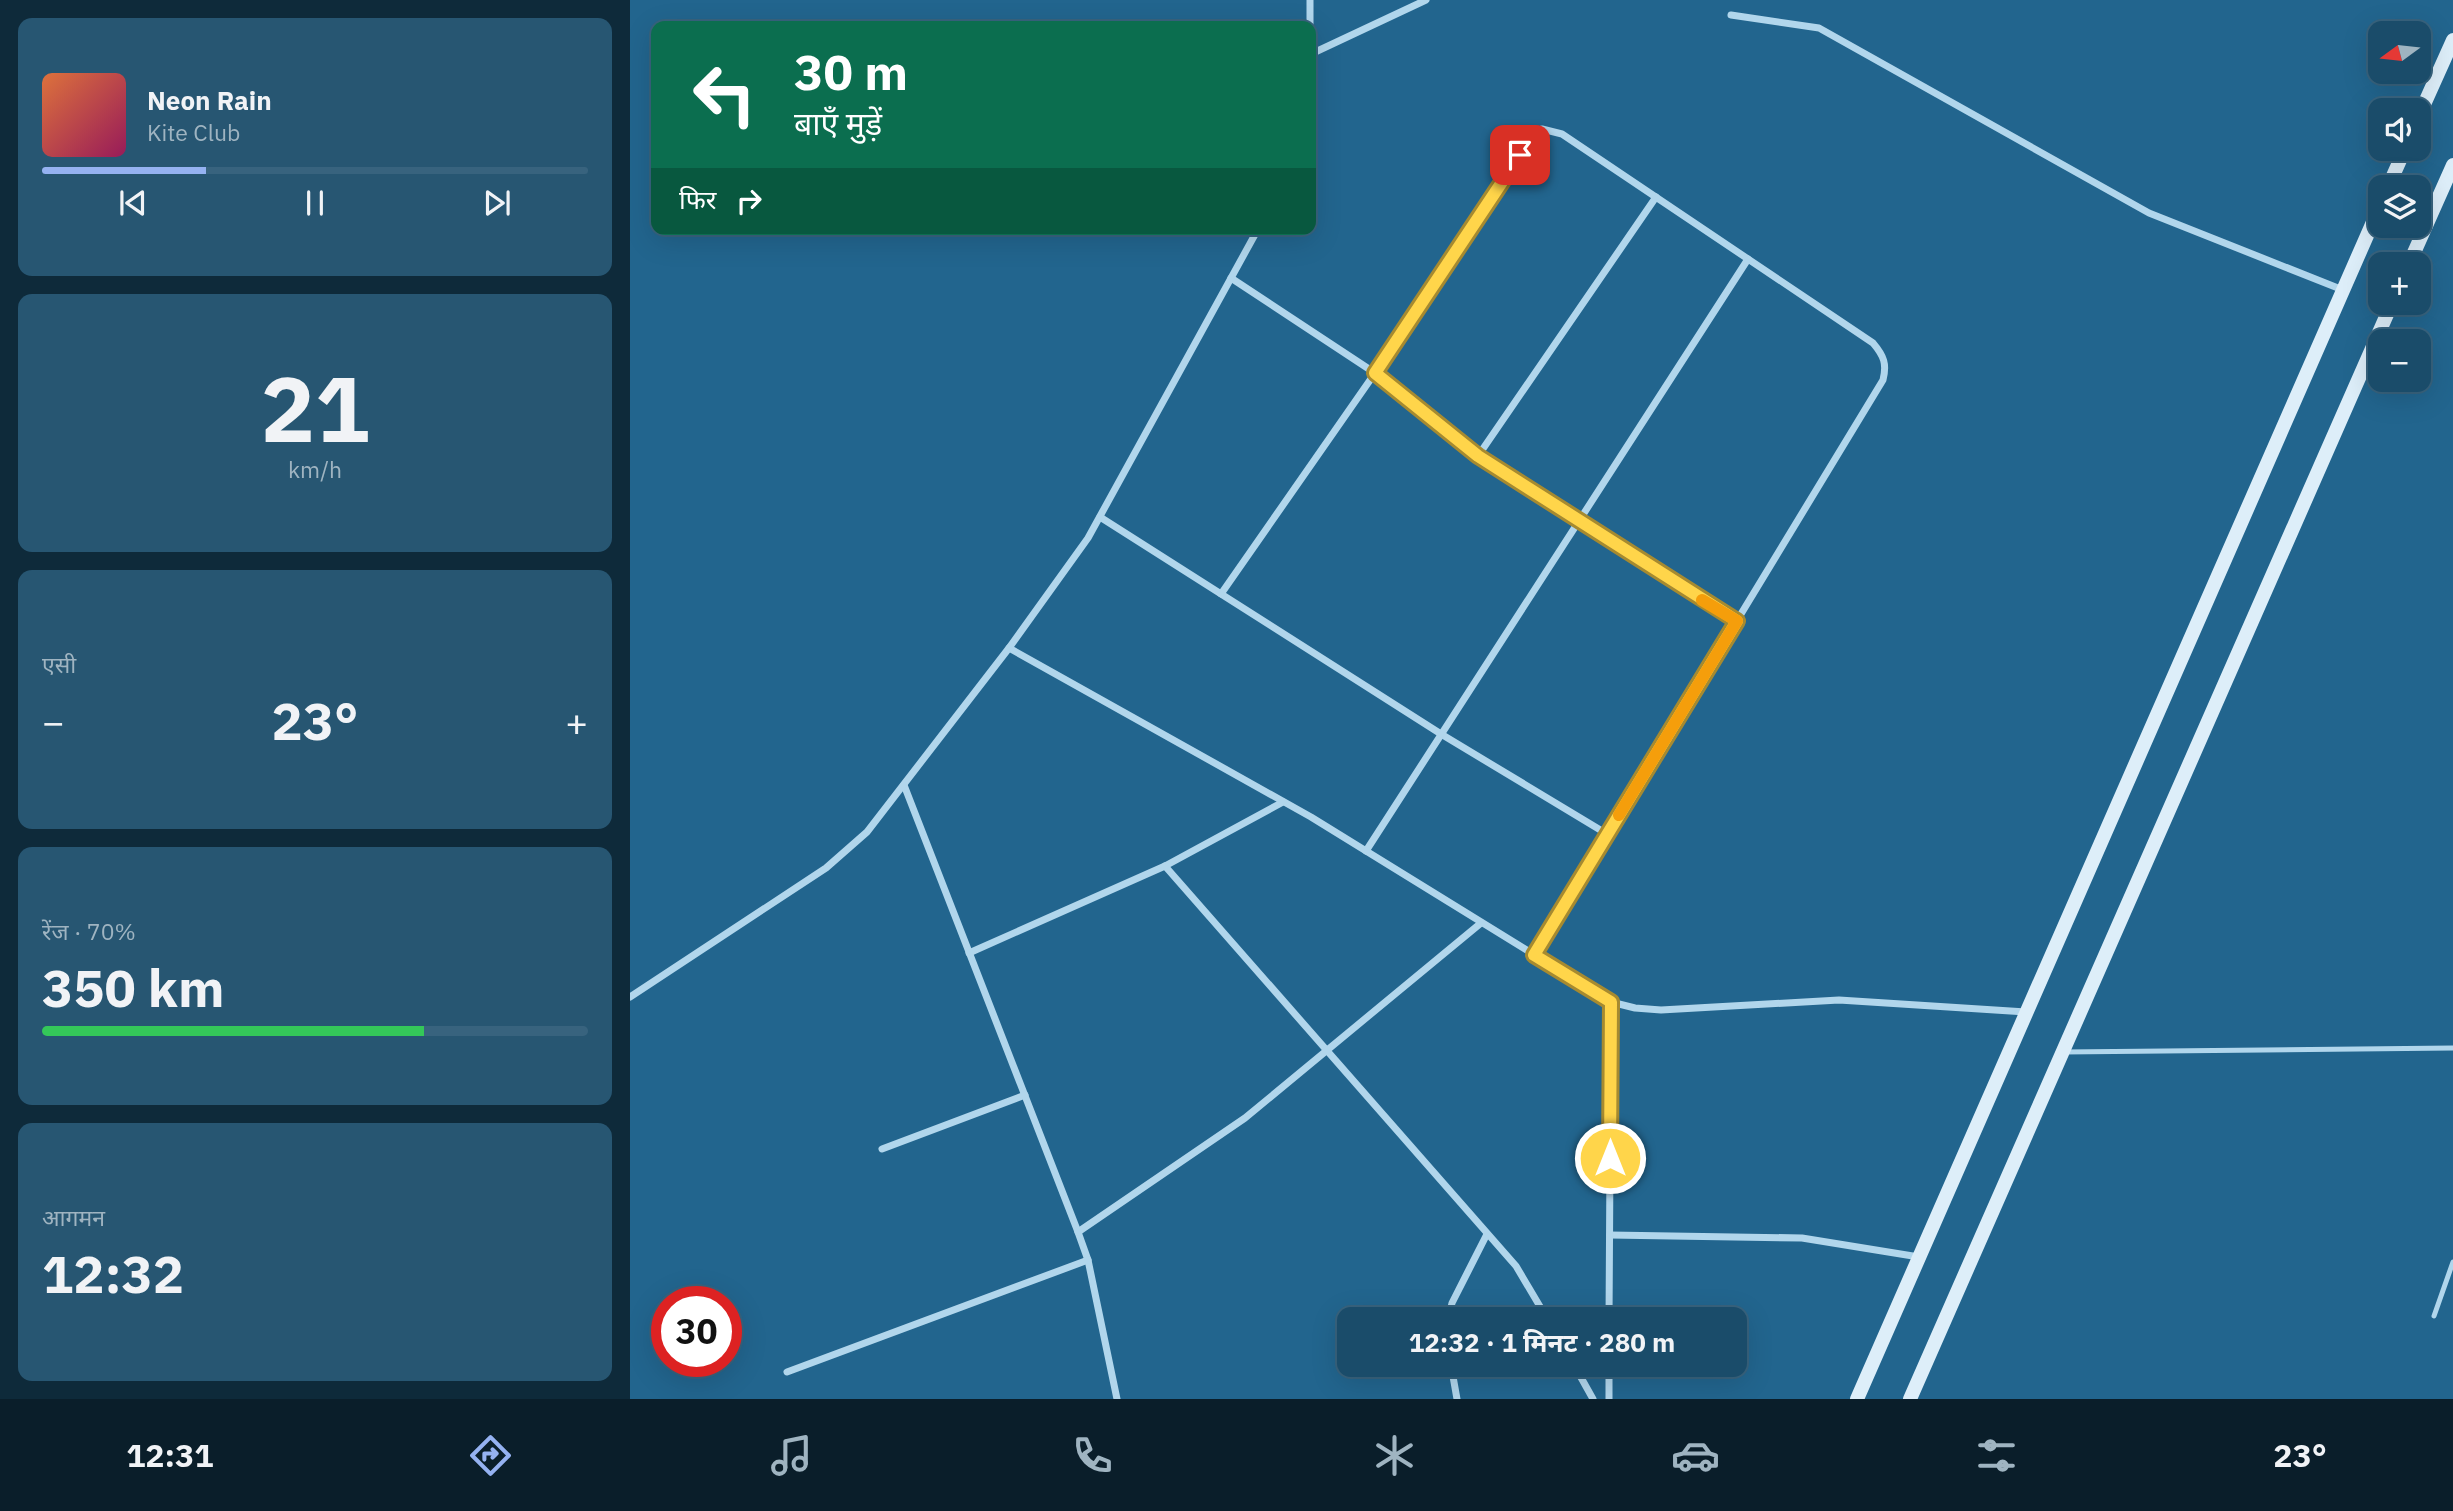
<!DOCTYPE html>
<html lang="hi">
<head>
<meta charset="utf-8">
<style>
  :root { --surface:#1a4c6a; --page:#275672; --text:#f1f3f6; --muted:#9fb4c1; --line:#38637e; --accent:#95b2f1 }
  body { margin:0; font-family:"IBM Plex Sans","Noto Sans Devanagari",sans-serif; background:var(--page); color:var(--text); height:100vh; display:flex; flex-direction:column; font-size:26px; white-space:nowrap }
  * { box-sizing:border-box; margin:0 }
  p { font-size:23px; color:var(--muted) }
  .icon { flex:none; width:38px; height:38px; fill:none; stroke:currentColor; stroke-width:2; stroke-linecap:round; stroke-linejoin:round }
  .map { position:relative; flex:1; overflow:hidden }
  .side { display:flex; flex-direction:column; gap:18px; padding:18px; background:#0e2a3a; width:630px }
  .side>* { flex:none }
  .hud { position:absolute; left:21px; top:21px; width:665px; height:214px; border-radius:14px; box-shadow:0 7px 28px #0002,0 0 0 2px var(--line); background:#0b6e4f; color:#fff; overflow:hidden }
  .needle { width:46px; rotate:255deg }
  .tools { position:absolute; left:1738px; top:21px; display:grid; gap:14px }
  .tools a { display:grid; place-items:center; width:63px; height:63px; border-radius:14px; background:var(--surface); box-shadow:0 7px 28px #0002,0 0 0 2px var(--line); font-size:35px }
  .speed { position:absolute; left:21px; top:1286px; display:flex; gap:14px; font-size:35px; font-weight:700; text-align:center }
  .speed>* { display:grid; place-content:center; width:91px; height:91px; border-radius:50%; background:var(--surface); box-shadow:0 7px 28px #0002,0 0 0 2px var(--line); line-height:1 }
  .speed .limit { border:10px solid #d22; background:#fff; color:#111 }
  .pin { position:absolute; display:grid; place-items:center; width:60px; height:60px; color:#fff; margin:-30px; border-radius:14px; box-shadow:0 4px 10px #0006 }
  .me { position:absolute; width:77px; margin:-38px; rotate:0deg; stroke-linejoin:round; filter:drop-shadow(0 0 5px #0008) }
  .turn { display:flex; align-items:center; gap:24px; height:147px; padding:0 28px; font-size:32px }
  .turn .icon { width:91px; height:91px; stroke-width:2.5 }
  .turn b { display:block; font-size:49px; line-height:60px }
  .then { display:flex; align-items:center; height:66px; padding:0 28px; background:#0003; gap:14px; font-size:26px }
  .big { font-size:52px; font-weight:700; line-height:1.1 }
  .side .tile { flex:1; display:flex; flex-direction:column; justify-content:center; gap:10px; min-width:0; padding:0 24px; border-radius:14px; background:var(--page) }
  .side .dial { align-items:center; gap:0 }
  .dial b { font-size:91px; line-height:1 }
  .song { display:flex; align-items:center; gap:21px }
  .cover { width:84px; height:84px; border-radius:10px; background:linear-gradient(135deg,hsl(20 70% 55%),hsl(330 70% 35%)) }
  .played { height:7px; border-radius:4px; background:linear-gradient(90deg,var(--accent) 30%,var(--line) 30%) }
  .keys { display:flex; justify-content:space-around; direction:ltr }
  .heat { display:flex; justify-content:space-between; align-items:center; font-size:38px; direction:ltr }
  .charge { height:10px; border-radius:5px; background:linear-gradient(90deg,#34c759 70%,var(--line) 0) }
  .trip { position:absolute; left:707px; top:1307px; width:410px; height:70px; border-radius:14px; background:var(--surface); box-shadow:0 7px 28px #0002,0 0 0 2px var(--line); font-weight:700; line-height:70px; text-align:center }
  .tabs { display:flex; height:112px; justify-content:space-around; align-items:center; background:#0a1e2a; color:var(--muted) }
  .tabs .icon { width:49px; height:49px }
  .tabs .selected { color:var(--accent) }
  .tabs b { font-size:32px; color:var(--text) }
  main { display:flex; flex:1; min-height:0 }
  .map>svg:first-child { display:block }
</style>
</head>
<body>
<main>
<section class="side">
<div class="tile">
<div class="song"><i class="cover"></i><div><b>Neon Rain</b><p>Kite Club</p></div></div>
<div class="played"></div>
<div class="keys"><svg class="icon" aria-label="previous" viewBox="0 0 24 24"><path d="M18 5L8 12l10 7zM5 5v14"/></svg><svg class="icon" aria-label="pause" viewBox="0 0 24 24"><path d="M8 5v14M16 5v14"/></svg><svg class="icon" aria-label="next" viewBox="0 0 24 24"><path d="M6 5l10 7-10 7zM19 5v14"/></svg></div>
</div>
<div class="tile dial"><b>21</b><p>km/h</p></div>
<div class="tile"><p>एसी</p>
<div class="heat"><a>−</a><b class="big">23°</b><a>+</a></div>
</div>
<div class="tile"><p>रेंज · 70%</p><b class="big">350 km</b><div class="charge"></div></div>
<div class="tile"><p>आगमन</p><b class="big">12:32</b></div>
</section>
<div class="map">
<svg width="1823" height="1399" viewBox="0 0 1823 1399">
  <rect width="100%" height="100%" fill="#22658e"/>
  <g fill="none" stroke-linecap="round" stroke-linejoin="round">
    <g stroke="#b1d6ec" stroke-width="5">
      <path d="M1434,1052L1823,1048"/>
      <path d="M1804,1316L1823,1262"/>
    </g>
    <g stroke="#b1d6ec" stroke-width="7">
      <path d="M680,0V26"/>
      <path d="M1101,15L1189,28L1519,213L1713,290"/>
      <path d="M681,54L796,0"/>
      <path d="M601,278L745,373L848,456L1107,621"/>
      <path d="M848,456L1026,197"/>
      <path d="M470,517L811,734L977,834"/>
      <path d="M591,594L745,373L904,133L912,129L932,134L1243,343C1254,356 1257,364 1253,380L904,955"/>
      <path d="M379,648L681,817L981,1002L1005,1008L1031,1010L1209,1000L1396,1012"/>
      <path d="M274,785L448,1232L458,1260L487,1399"/>
      <path d="M736,851L1118,259"/>
      <path d="M535,866L886,1266L918,1320"/>
      <path d="M339,953L535,866L653,802"/>
      <path d="M0,997L196,868L237,832L379,648L458,538L628,229"/>
      <path d="M252,1149L395,1095"/>
      <path d="M448,1232L615,1118L851,923"/>
      <path d="M980,1235L1172,1238L1289,1257"/>
      <path d="M818,1320L822,1303L857,1234"/>
      <path d="M979,1320L981,1002"/>
      <path d="M821,1365L827,1399"/>
      <path d="M944,1365L963,1399"/>
      <path d="M157,1372L458,1260"/>
      <path d="M979,1399V1365"/>
    </g>
    <g stroke="#ddeef9" stroke-width="14">
      <path d="M1788,118L1823,40"/>
      <path d="M1758,187L1775,149"/>
      <path d="M1779,264L1823,165"/>
      <path d="M1227,1399L1750,206"/>
      <path d="M1280,1399L1762,303"/>
    </g>
  </g>
  <g fill="none" stroke-linecap="round" stroke-linejoin="round">
    <g stroke="#a68a30" stroke-width="18">
      <path id="route" d="M890,155L745,373L848,456L1107,621L904,955L981,1002L980,1158"/>
    </g>
    <use href="#route" stroke="#ffd54a" stroke-width="12"/>
    <path stroke="#f59e0b" stroke-width="12" d="M989,815L1107,621L1072,600"/>
  </g>
</svg>
<div class="tools">
<a><svg class="needle" viewBox="-14 -14 28 28"><path d="M0-13l5 13h-10z" fill="#e53935"/><path d="M0 13l5-13h-10z" fill="#9fb4c1"/></svg></a>
<a><svg class="icon" aria-label="sound" viewBox="0 0 24 24"><path d="M4 9h4l5-4v14l-5-4H4zM17 9q2 3 0 6"/></svg></a>
<a><svg class="icon" aria-label="layers" viewBox="0 0 24 24"><path d="M12 4l9 5-9 5-9-5zM3 14l9 5 9-5"/></svg></a>
<a>+</a>
<a>−</a>
</div>
<div class="speed"><div class="limit">30</div></div>
<div class="pin" style="left:890px;top:155px;background:#d93025"><svg class="icon" aria-label="arrive" viewBox="0 0 24 24"><path d="M6 21V4h12l-3 4 3 4H6"/></svg></div>
<svg class="me" style="left:980px;top:1158px" viewBox="-20 -20 40 40"><circle r="17" fill="#ffd54a" stroke="#fff" stroke-width="3"/><path d="M0-11L8 9 0 5-8 9z" fill="#fff"/></svg>
<div class="trip">12:32 · 1 मिनट · 280 m</div>
<div class="hud">
<div class="turn"><svg class="icon" aria-label="left" viewBox="0 0 24 24"><path d="M17 20v-9H6M10 6l-5 5 5 5"/></svg><div><b>30 m</b>बाएँ मुड़ें</div></div>
<div class="then">फिर<svg class="icon" aria-label="right" viewBox="0 0 24 24"><path d="M7 20v-9h11M14 6l5 5-5 5"/></svg></div>
</div>
</div>
</main>
<nav class="tabs">
<b>12:31</b>
<svg class="icon selected" aria-label="directions" viewBox="0 0 24 24"><path d="M12 3l9 9-9 9-9-9zM9 14v-3h6M13 9l2 2-2 2"/></svg>
<svg class="icon" aria-label="music" viewBox="0 0 24 24"><path d="M9 18V5l10-2v13"/><circle cx="6" cy="18" r="3"/><circle cx="16" cy="16" r="3"/></svg>
<svg class="icon" aria-label="phone" viewBox="0 0 24 24"><path d="M5 4h4l2 5-3 2q2 4 5 5l2-3 5 2v4C11 20 4 13 5 4z"/></svg>
<svg class="icon" aria-label="climate" viewBox="0 0 24 24"><path d="M12 3v18M4 7l16 10M4 17L20 7"/></svg>
<svg class="icon" aria-label="car" viewBox="0 0 24 24"><path d="M5 17H2v-5l4-1 3-4h7l3 4 3 1v5h-3M9 17h6M6 11h13"/><circle cx="7" cy="17" r="2"/><circle cx="17" cy="17" r="2"/></svg>
<svg class="icon" aria-label="filters" viewBox="0 0 24 24"><path d="M4 7h16M4 17h16"/><circle cx="9" cy="7" r="2"/><circle cx="15" cy="17" r="2"/></svg>
<b>23°</b>
</nav>
</body>
</html>
